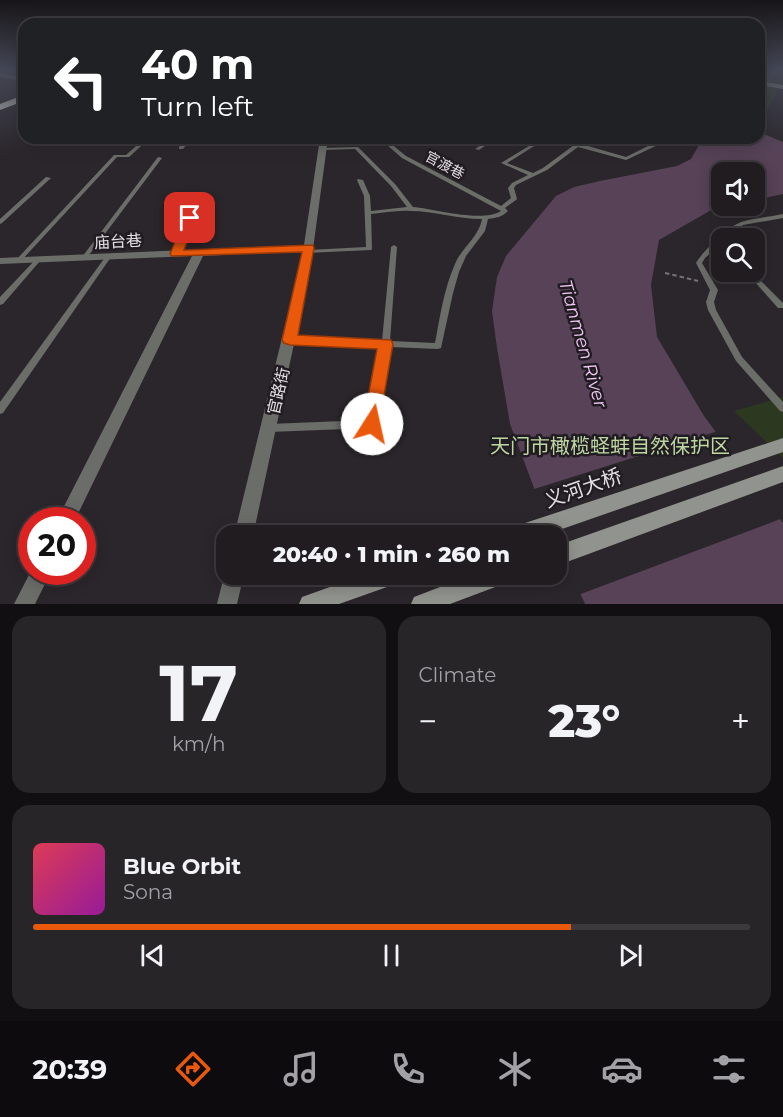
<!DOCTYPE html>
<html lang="en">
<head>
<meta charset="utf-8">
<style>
  :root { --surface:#201c20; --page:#282529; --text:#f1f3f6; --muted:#a2a1a5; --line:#3d3a3e; --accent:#ea580c }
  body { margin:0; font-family:Montserrat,"Noto Sans SC",sans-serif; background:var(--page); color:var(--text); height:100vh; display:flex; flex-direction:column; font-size:22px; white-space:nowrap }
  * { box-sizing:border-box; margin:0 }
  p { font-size:20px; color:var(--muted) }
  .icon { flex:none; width:33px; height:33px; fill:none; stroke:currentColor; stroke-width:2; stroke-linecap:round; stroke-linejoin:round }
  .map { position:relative; height:604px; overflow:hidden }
  .drawer { display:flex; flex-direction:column; gap:12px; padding:12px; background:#120f12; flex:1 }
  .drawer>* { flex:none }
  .guide { position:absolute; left:18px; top:18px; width:747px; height:126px; border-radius:18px; box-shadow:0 3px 15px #0003,0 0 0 2px var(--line); background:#202124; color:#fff; overflow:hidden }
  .tools { position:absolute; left:711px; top:162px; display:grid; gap:12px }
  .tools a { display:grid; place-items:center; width:54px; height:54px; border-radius:12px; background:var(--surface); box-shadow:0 3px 15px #0003,0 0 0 2px var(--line); font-size:30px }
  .speed { position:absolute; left:18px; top:507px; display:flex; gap:12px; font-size:30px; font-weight:700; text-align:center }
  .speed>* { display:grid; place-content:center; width:78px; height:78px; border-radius:50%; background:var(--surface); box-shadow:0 3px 15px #0003,0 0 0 2px var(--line); line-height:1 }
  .speed .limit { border:9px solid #d22; background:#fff; color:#111 }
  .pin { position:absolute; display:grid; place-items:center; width:51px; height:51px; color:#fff; margin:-26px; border-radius:12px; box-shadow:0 3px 9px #0006 }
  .me { position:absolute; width:66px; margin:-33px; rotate:10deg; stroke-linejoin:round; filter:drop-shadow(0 0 4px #0008) }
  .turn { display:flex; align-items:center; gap:21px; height:126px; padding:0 24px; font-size:27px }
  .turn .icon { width:78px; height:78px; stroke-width:2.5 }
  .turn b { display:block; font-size:42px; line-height:51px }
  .big { font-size:45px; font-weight:800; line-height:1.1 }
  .drawer .card { flex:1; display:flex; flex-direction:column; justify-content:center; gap:9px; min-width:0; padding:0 21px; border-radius:18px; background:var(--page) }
  .drawer .dial { align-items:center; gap:0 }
  .dial b { font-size:78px; line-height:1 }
  .song { display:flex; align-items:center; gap:18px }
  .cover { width:72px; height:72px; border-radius:9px; background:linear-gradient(135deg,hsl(350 70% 55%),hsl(300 70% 35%)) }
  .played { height:6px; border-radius:3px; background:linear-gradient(90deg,var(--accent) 75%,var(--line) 75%) }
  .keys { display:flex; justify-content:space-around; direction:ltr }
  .heat { display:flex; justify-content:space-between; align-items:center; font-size:33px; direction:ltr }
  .drawer .tiles { flex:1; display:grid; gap:12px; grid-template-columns:1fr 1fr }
  .card:last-child { grid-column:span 2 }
  .trip { position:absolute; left:216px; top:525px; width:351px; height:60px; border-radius:18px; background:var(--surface); box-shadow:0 3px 15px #0003,0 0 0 2px var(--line); font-weight:800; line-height:60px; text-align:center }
  .dock { display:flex; height:96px; justify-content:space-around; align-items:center; background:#0d0b0d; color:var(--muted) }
  .dock .icon { width:42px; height:42px }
  .dock .active { color:var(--accent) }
  .dock b { font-size:27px; color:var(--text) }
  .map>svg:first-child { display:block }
</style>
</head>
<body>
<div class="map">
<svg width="783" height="604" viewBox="0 0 783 604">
  <rect width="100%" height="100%" fill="#2b262b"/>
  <g fill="#2c381f">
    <path d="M759,70H783V81L759,126Z"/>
    <path d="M783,397V458L734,411Z"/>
  </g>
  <path fill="#574258" d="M759,132L783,142V194L755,200L754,172H722V206H729L713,209L659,240L651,285L657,337L704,416L783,523V604H585L557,543L556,536L549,528L510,424L497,348L492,311L497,277L506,256L556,196L574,187L600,181L677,166L691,159L703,138H759Z"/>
  <path fill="#2b262b" d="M718,431L783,518L578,595L556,550V536H550L531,490Z"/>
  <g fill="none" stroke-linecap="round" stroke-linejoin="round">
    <path fill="#574258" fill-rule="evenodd" d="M767,70H778L763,92L759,93V81Z"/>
    <path stroke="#767276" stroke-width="2" stroke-dasharray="4.5 3" stroke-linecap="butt" d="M665,273L698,281"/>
    <g fill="#6b6d69" fill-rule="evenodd">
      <path d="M145,138H150L129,157H117L20,262H16L15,261L16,260L114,155H126Z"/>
      <path d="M188,138H192L183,149H179V147Z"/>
      <path d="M379,138H384L406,156L501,206L511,198L508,188L512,183L528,175L501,163L542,138H547L507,163L533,173L543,168L574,145L552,138H559L577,143L584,138H589L581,144L626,157L656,142L661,138H666L660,144L626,160L578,147L547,170L516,185L514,188L517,199L516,200L505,208L508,211C502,217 496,218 488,219L485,231L466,256L459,272L453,293L441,348L438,349L390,347L375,427L372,428L269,432L266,431L264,428L266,425L269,424L368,420L381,347L290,343L287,342L286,340L287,338L290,337L382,341L391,247L394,245L397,247L390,341L435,343C440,316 444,289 455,264C462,247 479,237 482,219C457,219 434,211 410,211C397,210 384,213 371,214L372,249L371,250L306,253L305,252L308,250L366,247L364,196L357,180L358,179L363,180L370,196L371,211L407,207L391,186L355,149L322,150L320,149V148L358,147L395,184L413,207C436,209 482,223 501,211L402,158Z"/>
      <path d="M492,138H497L479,150L475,149Z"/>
      <path d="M158,157L162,158L86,259H82L81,258L82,257Z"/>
      <path d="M46,177L51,178L2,223L0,224V219Z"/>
      <path d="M198,199L201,201L179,254L178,255H174L173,254L195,201Z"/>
      <path d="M783,214V218L743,225L725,238H722V243L705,258L702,263L718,290L714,302L716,310L742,357L783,402V412L780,411L736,361L708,310L706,302L710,290L696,263C703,251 728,227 741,222C754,218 769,217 783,214Z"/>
      <path d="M108,255L111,257L3,413L0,414V402L106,256Z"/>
      <path d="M38,258L40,259L41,260L40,261L3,304L0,305V297L36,259Z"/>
      <path d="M746,272H752L783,303V308H778Z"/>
    </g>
    <g fill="#6b6d69" fill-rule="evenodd">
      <path d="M0,73L24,77V81L0,77Z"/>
      <path d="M320,138H328L311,264L253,536H234L303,251L203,256L75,520H57L192,256L0,264V258L304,245Z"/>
      <path d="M226,568V574H244L237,604H217Z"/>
      <path d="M32,569V572H51L35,604H14Z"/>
    </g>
    <g fill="#91938e" fill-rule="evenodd">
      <path d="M759,81L783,85V89L759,85Z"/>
      <path d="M783,438V452L542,536H504L506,529L513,527Z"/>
      <path d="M783,466V482L556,566V546Z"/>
      <path d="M366,574H407L404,581L339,604H299L302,597Z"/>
      <path d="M474,574H514L511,581L450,604H411L414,597Z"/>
    </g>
    <path fill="#bcc0b8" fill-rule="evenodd" d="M21,96H24V101L0,110V104Z"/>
  </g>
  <linearGradient id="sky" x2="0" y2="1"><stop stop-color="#181518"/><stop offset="0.45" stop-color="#444755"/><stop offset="1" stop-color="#444755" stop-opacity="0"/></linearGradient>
  <rect width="783" height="155" fill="url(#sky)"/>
  <path fill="#ea580c" stroke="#983908" stroke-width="1.5" d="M190,215L196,218L184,250L313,245L314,248L298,335L391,340L393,344L378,430L372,432L365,430L363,424L377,349L290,345L284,343L282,340L302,252L172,256L170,254L185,218Z"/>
  <g text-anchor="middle" stroke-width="5" stroke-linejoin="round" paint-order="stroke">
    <g font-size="14" fill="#e2dee2" stroke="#211c22">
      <text transform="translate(445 165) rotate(28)" y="5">官渡巷</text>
    </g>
    <g font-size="16" fill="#e2dee2" stroke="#211c22">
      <text transform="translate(118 241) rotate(-3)" y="6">庙台巷</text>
      <text transform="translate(278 391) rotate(-77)" y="6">官路街</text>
    </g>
    <g font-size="18" font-style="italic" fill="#f4c9f6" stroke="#211c22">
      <text transform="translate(583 344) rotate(74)" y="6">Tianmen River</text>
    </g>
    <g font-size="20" fill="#bed7a2" stroke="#211c22">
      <text x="610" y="453">天门市橄榄蛏蚌自然保护区</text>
    </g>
    <g font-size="20" fill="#e2dee2" stroke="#211c22">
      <text transform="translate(583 488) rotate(-19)" y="7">义河大桥</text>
    </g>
  </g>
</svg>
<div class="tools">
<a><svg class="icon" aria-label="sound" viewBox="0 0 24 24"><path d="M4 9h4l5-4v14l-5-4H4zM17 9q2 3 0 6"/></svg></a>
<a><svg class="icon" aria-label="search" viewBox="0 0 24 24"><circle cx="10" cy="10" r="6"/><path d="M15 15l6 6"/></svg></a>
</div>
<div class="speed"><div class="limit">20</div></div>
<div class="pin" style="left:190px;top:218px;background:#d93025"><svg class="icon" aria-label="arrive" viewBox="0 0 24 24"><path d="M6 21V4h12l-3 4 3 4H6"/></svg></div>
<svg class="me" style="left:372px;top:424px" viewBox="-20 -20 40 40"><circle r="19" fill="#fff"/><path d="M0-13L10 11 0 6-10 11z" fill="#ea580c"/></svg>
<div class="trip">20:40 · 1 min · 260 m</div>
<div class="guide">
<div class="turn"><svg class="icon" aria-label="left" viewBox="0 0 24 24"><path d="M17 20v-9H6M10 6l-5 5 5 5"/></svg><div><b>40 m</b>Turn left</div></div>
</div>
</div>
<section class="drawer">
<div class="tiles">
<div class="card dial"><b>17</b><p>km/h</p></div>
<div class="card"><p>Climate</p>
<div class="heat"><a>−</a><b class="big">23°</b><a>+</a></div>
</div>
<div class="card">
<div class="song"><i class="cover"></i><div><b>Blue Orbit</b><p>Sona</p></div></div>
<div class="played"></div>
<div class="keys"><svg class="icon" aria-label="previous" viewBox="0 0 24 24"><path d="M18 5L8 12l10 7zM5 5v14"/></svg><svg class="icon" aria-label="pause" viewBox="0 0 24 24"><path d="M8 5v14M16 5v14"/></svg><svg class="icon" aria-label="next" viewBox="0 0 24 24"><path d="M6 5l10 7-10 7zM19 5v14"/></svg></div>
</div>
</div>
</section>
<nav class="dock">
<b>20:39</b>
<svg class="icon active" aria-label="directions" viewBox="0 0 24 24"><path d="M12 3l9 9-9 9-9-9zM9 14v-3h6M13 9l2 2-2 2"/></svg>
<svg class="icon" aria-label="music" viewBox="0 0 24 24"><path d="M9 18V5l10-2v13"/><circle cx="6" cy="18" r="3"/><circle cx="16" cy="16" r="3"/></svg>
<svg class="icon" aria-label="phone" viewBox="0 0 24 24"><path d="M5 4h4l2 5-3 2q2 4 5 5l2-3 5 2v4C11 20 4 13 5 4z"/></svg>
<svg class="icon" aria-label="climate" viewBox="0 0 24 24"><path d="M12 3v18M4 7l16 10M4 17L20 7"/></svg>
<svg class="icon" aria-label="car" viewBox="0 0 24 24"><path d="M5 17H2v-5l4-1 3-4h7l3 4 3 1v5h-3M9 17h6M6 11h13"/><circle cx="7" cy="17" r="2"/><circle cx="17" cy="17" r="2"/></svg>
<svg class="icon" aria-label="filters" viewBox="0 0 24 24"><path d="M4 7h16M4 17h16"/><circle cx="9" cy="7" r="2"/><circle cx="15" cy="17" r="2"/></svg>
</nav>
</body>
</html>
